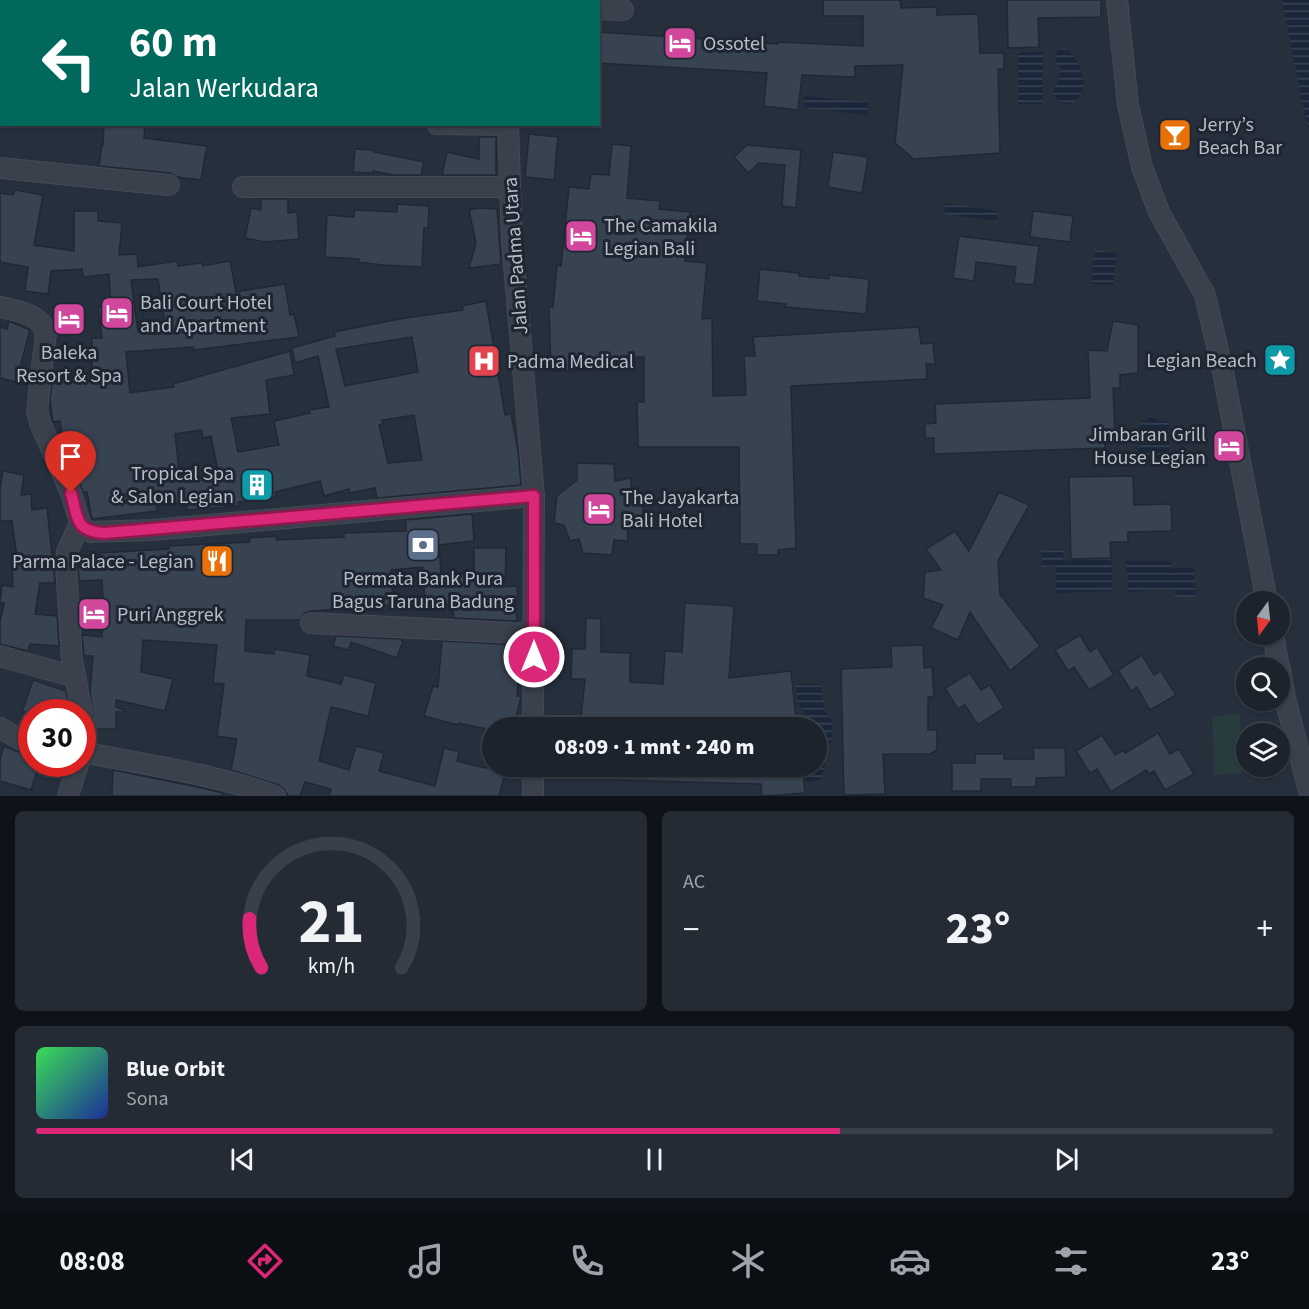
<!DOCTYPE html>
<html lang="id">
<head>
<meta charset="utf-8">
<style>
  :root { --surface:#1c232d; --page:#252b35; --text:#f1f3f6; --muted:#a0a4aa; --line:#3a4049; --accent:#db2777 }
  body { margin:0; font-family:"Source Sans 3",sans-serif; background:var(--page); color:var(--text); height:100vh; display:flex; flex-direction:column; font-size:22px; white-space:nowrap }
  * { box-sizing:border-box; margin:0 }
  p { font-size:20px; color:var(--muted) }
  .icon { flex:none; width:33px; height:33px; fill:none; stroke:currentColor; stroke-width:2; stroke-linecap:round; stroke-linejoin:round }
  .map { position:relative; height:796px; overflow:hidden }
  .sheet { display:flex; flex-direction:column; gap:15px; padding:15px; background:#0f1319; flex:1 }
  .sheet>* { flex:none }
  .banner { position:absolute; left:0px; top:0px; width:600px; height:126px; box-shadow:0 2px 4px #0004,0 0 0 2px var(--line); background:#00695c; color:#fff; overflow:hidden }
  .needle { width:39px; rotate:195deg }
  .buttons { position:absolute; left:1236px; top:591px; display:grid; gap:12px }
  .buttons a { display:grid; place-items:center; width:54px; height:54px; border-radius:50%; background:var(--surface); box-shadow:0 2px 4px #0004,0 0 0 2px var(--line); font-size:30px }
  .speed { position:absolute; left:18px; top:699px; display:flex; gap:12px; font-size:30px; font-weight:700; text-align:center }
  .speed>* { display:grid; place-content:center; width:78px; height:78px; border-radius:50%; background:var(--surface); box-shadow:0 2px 4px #0004,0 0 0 2px var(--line); line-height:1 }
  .speed .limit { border:9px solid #d22; background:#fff; color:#111 }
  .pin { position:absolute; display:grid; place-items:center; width:51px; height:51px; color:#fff; margin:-62px -26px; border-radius:50% 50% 50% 0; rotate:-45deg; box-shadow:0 0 6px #0007 }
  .pin .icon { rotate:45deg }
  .me { position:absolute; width:66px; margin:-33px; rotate:0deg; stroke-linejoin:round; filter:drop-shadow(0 0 4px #0008) }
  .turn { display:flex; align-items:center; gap:21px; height:126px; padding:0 30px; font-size:27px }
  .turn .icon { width:78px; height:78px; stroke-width:2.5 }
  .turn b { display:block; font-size:42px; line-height:51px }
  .big { font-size:45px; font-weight:800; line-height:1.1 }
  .sheet .tile { flex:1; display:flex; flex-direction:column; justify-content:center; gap:9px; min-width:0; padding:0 21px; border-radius:9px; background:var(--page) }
  .sheet .dial { align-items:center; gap:0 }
  .dial svg { height:156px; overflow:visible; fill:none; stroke:var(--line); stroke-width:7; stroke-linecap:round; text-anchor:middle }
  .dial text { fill:var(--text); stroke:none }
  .song { display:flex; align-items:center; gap:18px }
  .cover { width:72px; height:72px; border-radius:9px; background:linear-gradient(135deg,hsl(130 70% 55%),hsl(230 70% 35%)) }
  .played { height:6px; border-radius:3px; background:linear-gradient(90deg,var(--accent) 65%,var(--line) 65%) }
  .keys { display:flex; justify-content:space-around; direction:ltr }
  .heat { display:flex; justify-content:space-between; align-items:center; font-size:33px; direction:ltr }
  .sheet .tiles { flex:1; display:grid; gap:15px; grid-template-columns:1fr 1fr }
  .tile:last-child { grid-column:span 2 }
  .trip { position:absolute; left:482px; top:717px; width:345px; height:60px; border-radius:30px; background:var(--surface); box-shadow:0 2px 4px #0004,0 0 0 2px var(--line); font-weight:800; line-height:60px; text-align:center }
  .tab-bar { display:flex; height:96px; justify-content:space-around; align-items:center; background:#0b0e12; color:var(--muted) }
  .tab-bar .icon { width:42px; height:42px }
  .tab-bar .selected { color:var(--accent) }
  .tab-bar b { font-size:27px; color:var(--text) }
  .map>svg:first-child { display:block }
</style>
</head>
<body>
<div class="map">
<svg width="1309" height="796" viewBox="0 0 1309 796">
  <defs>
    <pattern id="water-rules" width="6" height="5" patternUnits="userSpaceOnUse" patternTransform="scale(1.5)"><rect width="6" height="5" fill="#1a2639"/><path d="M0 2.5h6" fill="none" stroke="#394454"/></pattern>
  </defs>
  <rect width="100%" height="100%" fill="#262f3c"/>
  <path fill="#283b3d" d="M1240,714L1242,773L1214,775L1212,716Z"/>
  <g fill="url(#water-rules)">
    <path d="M1282,0H1309V130L1304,112Z"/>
    <path d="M1065,48C1083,60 1095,99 1066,105L1057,99L1053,93L1062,69C1055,63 1053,59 1058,50Z"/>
    <path d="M1023,52H1043L1042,104H1018V54Z"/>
    <path d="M805,96L868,102L867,115L804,108Z"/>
    <path d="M946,203L998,211L997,221L944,214Z"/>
    <path d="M1095,250L1117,253L1113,285L1091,284Z"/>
    <path d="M1150,416L1160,421H1169V451L1164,461L1142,459L1137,453L1141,445L1140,424Z"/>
    <path d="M1063,549V561L1111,558L1113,591L1056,593L1055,566L1042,567L1041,550Z"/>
    <path d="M1170,561L1171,569L1193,567L1196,597L1175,598V589L1128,592L1126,561Z"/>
    <path d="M795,684H821L824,710L831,719L833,734L821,780L806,782L804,767L816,766V728L803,727L805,712L798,704Z"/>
  </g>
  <g fill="#384352" stroke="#212834" stroke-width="1.5" fill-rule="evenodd">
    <path d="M823,0H900L901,8L937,7V15L978,14L980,53H1004V69H998L1000,153L914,159L895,143L903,65L855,66V77L802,75L798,110L764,106L767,73L598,63V32L778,44V42L863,46V16H823Z"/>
    <path d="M1007,0H1101V17L1038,18L1039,47L1008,48Z"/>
    <path d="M104,124H145L144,138L207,146L201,180L177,177L170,173L99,166L102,145H103Z"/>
    <path d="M529,134L558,137L554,180L525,177Z"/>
    <path d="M479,137H496V175H442L447,152L479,159Z"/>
    <path d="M612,144L631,146L627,198L660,201L659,209L690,212L685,261L707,263L702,319L712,318L713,396L746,395L744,356H755L753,337L919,327L921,344L933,343L935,364H926L927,379L791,386L796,548L778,550V555H757V544H740L739,447H638L637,402H644V357L601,358V370L551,371L549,307H553L557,265L561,266L569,187L589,189L591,174L609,175Z"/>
    <path d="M747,145L801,150L796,208L782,206L785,165L759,163L748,173L734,157Z"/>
    <path d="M355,149L374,150V152L424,162L421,175H394L373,171L372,173L353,172Z"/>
    <path d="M833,152L868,157L862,193L828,187Z"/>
    <path d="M15,190L43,195L34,245L74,251V211H98V221L122,223L119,255L137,254L138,267L177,261L178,266L202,263L203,266L230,261L236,292L285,284L290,315L294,314L299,337L194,350L193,347L126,352L130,393L174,387L173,384L290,351L294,375L266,380L270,414L231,418L238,452L279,445L274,421L310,413L309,410L329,407L318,356L295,363L292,348L335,336L334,332L405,318L463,310L462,306L486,301L505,415L511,414L518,450L521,485L377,498L375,488L349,493V489L324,496L320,481L275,492L276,497L238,502L239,506L187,510L186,502L156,505L157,511L92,519L87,492H83L76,475L74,457L69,458L64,447L60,421L53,422L50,400L52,382L92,376V338H102L98,307L111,305L109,274L83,277L82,269L51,271L48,294L25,291L28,267L0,262V193L13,195ZM158,279L166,330L138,332L131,280ZM412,337L418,372L345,386L336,349ZM414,415L422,460L388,463L379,425L383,424L382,420ZM201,430L203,438L211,436L219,476L180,480L175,434Z"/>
    <path d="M261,199H288V213L297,212L299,239L265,242L245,238L251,208L261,210Z"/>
    <path d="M397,204L429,206L428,228H424L422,267L383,265L358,262L359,259L325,257L327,215L354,217L355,210L397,212Z"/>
    <path d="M477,208L497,209L501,264L469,268L476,243L469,210Z"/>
    <path d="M1033,211L1073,216L1070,242L1030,237Z"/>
    <path d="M959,236L1039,246L1034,285L1014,283L1016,267L976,262L974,281L953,278Z"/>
    <path d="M760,269L799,273V276L829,279V275L869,279L866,314L786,307V304L757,301Z"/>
    <path d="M9,321L30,330L16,382L0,378V327L7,329Z"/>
    <path d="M1113,321L1138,325V373L1120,375V388H1113L1115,434L1104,435L1105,448L934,454V438H925V424L936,423L935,404L1090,398L1088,350L1107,351Z"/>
    <path d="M577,463L614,464L615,481L631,478V493L643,494V523L627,524L628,541L614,540L612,555L583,553L579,539L570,541L564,525L554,523L557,496L577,480Z"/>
    <path d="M3,471L24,475L21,495L31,494L32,510L47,508L55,583H40L35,614L57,616L59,646L30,644L28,651L0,644V622L4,603H0L2,585L13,587L12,565H18L12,521H0V488Z"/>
    <path d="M1133,476L1134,505L1171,504L1172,531L1128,532V542H1110L1111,558L1071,559L1069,477Z"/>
    <path d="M999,492L1029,505L998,561L1000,594L1040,646L1010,671L970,612L958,640L931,628L943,605L923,598L925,572L941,570L926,549L955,531L969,551Z"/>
    <path d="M472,514L474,541L439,545L441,573H474V548H506L505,587L517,586L518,601L515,602L517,621L454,618L452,604L425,605L423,567L391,570L393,605L311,611L305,613L300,620H246L245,651L274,654L275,649L310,655L307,676L341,684L344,675L376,683L368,716L331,707L319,761L349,770L356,746L384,753L379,771L435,786L444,748L459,752L457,761L485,768L507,766L499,796H329L331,789L305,782L300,796H288L284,789L279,785L231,770L237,739L217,736L224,684L213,683L217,645L143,640L141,672L173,679L165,711L116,700V707L124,710V712H116V729H86V723L93,715L90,692L93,656H84L82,635L102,637L103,600L102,580L79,581L78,563L101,562L100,553L169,549V546L250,542L249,538L276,536L277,540L299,539L344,537V533L406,531V520Z"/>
    <path d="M685,603L734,606L729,678L791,671L797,728H745L630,720L629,728H580L585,679H571L572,649H585L586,618L601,619V652L630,653V682L663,684L665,651L682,652Z"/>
    <path d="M1080,635L1090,652L1097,647L1114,675L1089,690L1074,667L1068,671L1055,650Z"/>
    <path d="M336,636L399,639L403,641L397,658L351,642L349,650L333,646Z"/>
    <path d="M442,641L521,645L517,696L521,697L513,728H492V730L459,723L458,725L424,716L433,686L438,687Z"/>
    <path d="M923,645L924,668L932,667L934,697H928V730H937V750L930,754H883L885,794L844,795L841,669L892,667L891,646Z"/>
    <path d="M1142,655L1154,675L1161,671L1176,695L1150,710L1137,687L1131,691L1118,670Z"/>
    <path d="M970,673L981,690L990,685L1004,708L978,725L965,705L958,709L945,688Z"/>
    <path d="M33,680L66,691L70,712H22Z"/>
    <path d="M1158,733L1170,754L1179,749L1194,774L1165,790L1154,771L1149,774L1146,770L1111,792L1097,769L1090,773L1076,751L1102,735L1115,755L1124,750L1125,753Z"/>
    <path d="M4,746L32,758V764H39L31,790L0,781V759Z"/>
    <path d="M1033,748H1065L1066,777L1036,778V787H1011V779H981V791H952V763H975V754H1004V759H1034Z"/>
    <path d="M620,766H802L805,793L762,796L761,784L620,780Z"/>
    <path d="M113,770L202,788L223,793L222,796H112Z"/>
  </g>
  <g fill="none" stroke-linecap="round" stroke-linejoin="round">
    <g stroke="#434a56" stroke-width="22">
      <g id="minor">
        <path d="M509,0V2"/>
        <path d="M1117,0L1128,105L1142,167L1159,212L1205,295L1223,372L1267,602"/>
        <path d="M598,9L623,10"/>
        <path d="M0,101H2"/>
        <path d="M437,124L508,125"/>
        <path d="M508,124L512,242L534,496L533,728"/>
        <path d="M0,168L169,185"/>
        <path d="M243,187H510"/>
        <path d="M0,307C17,311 41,314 46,333L37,411L40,423L71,493L80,523L84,529L91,532L153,530L534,496"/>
        <path d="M80,523L67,552L66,566L72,660L82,712"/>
        <path d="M311,623L534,634"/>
        <path d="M1273,634L1279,668"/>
        <path d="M0,656L75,677"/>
        <path d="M1280,669L1285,698L1309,791"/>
        <path d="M0,728L32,746"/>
        <path d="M82,752C147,765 214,774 275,796"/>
        <path d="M68,796L78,764"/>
        <path d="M533,796V766"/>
      </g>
    </g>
    <use href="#minor" stroke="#3a414d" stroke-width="20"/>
  </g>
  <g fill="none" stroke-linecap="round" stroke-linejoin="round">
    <g stroke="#8e194d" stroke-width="15">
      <path id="route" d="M71,493C78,518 75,532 105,533L534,496V657"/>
    </g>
    <use href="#route" stroke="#db2777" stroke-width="10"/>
  </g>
  <defs>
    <g id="hotel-square" transform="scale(1.725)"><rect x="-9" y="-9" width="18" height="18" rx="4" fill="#d1479c" stroke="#1f2632"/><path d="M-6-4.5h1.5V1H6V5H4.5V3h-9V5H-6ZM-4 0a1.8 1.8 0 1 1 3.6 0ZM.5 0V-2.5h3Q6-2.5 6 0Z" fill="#fff"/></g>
    <g id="bar-square" transform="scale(1.725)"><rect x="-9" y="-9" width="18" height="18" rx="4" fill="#e8710a" stroke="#1f2632"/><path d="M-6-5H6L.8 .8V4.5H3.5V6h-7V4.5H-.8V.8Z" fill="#fff"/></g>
    <g id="sight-square" transform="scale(1.725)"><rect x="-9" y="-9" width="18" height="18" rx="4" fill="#0f9aa8" stroke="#1f2632"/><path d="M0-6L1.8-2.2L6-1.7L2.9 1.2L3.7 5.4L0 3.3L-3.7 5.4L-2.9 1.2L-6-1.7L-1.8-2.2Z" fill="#fff"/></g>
    <g id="hospital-square" transform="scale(1.725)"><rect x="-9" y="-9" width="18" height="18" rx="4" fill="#e0444e" stroke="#1f2632"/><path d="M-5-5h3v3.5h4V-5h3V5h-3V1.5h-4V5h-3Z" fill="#fff"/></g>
    <g id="building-square" transform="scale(1.725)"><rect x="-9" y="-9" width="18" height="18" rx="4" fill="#0f9aa8" stroke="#1f2632"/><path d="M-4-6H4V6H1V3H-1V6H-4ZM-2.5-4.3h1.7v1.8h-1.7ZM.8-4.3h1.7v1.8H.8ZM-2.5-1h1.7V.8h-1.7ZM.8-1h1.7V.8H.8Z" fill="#fff"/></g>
    <g id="bank-square" transform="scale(1.725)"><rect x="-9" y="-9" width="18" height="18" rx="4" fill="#5c6f8a" stroke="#1f2632"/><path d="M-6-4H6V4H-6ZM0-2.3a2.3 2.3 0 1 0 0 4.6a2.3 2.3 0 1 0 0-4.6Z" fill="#fff"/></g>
    <g id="restaurant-square" transform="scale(1.725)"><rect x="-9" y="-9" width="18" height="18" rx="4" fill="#e8710a" stroke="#1f2632"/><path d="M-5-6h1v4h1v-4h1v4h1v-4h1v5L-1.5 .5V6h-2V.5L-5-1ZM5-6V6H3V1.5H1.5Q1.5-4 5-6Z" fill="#fff"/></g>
  </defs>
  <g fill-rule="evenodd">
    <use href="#hotel-square" x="680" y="43"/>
    <use href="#bar-square" x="1175" y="135"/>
    <use href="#hotel-square" x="581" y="236"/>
    <use href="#hotel-square" x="117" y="313"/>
    <use href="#hotel-square" x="69" y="319"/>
    <use href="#sight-square" x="1280" y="360"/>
    <use href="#hospital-square" x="484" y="361"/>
    <use href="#hotel-square" x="1229" y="446"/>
    <use href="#building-square" x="257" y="485"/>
    <use href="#hotel-square" x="599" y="509"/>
    <use href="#bank-square" x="423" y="545"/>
    <use href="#restaurant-square" x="217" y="561"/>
    <use href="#hotel-square" x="94" y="614"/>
  </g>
  <g text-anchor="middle" stroke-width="6" stroke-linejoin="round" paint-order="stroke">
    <g font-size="20" fill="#b6bcc8" stroke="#1f2632" text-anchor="start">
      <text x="703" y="50">Ossotel</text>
      <text x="1198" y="131">Jerry’s<tspan x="1198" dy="23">Beach Bar</tspan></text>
      <text x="604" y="232">The Camakila<tspan x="604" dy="23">Legian Bali</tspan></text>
      <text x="140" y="309">Bali Court Hotel<tspan x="140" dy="23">and Apartment</tspan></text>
      <text x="69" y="359" text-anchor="middle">Baleka<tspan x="69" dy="23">Resort &amp; Spa</tspan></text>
      <text x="1257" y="367" text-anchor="end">Legian Beach</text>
      <text x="507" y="368">Padma Medical</text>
      <text x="1206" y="441" text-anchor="end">Jimbaran Grill<tspan x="1206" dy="23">House Legian</tspan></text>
      <text x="234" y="480" text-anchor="end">Tropical Spa<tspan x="234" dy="23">&amp; Salon Legian</tspan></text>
      <text x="622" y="504">The Jayakarta<tspan x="622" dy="23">Bali Hotel</tspan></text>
      <text x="194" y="568" text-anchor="end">Parma Palace - Legian</text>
      <text x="423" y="585" text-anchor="middle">Permata Bank Pura<tspan x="423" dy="23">Bagus Taruna Badung</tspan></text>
      <text x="117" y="621">Puri Anggrek</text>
    </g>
    <g font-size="20" fill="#b6bcc8" stroke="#1f2632">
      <text transform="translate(515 256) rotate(-94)" y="7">Jalan Padma Utara</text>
    </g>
  </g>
</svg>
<div class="buttons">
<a><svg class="needle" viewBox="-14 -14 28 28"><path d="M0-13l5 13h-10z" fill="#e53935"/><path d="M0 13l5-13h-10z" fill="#a0a4aa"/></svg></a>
<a><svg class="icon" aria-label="search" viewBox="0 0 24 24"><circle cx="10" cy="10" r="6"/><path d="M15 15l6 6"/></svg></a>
<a><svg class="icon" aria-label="layers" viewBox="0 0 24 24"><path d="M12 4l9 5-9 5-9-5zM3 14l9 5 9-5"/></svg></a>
</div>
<div class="speed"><div class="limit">30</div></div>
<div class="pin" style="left:71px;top:493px;background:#d93025"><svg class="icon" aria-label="arrive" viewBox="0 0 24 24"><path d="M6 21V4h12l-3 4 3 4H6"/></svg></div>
<svg class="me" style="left:534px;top:657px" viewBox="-20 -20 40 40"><circle r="17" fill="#db2777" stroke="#fff" stroke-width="3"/><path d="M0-11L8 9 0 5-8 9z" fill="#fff"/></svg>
<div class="trip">08:09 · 1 mnt · 240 m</div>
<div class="banner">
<div class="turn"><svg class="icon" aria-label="left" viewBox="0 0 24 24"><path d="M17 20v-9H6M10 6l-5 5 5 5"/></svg><div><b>60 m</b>Jalan Werkudara</div></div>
</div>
</div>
<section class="sheet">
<div class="tiles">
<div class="tile dial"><svg viewBox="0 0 100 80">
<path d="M14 69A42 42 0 1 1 86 69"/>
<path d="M14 69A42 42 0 0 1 8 44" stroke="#db2777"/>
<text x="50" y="56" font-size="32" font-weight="700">21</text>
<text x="50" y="72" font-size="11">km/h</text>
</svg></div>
<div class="tile"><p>AC</p>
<div class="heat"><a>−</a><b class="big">23°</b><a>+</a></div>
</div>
<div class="tile">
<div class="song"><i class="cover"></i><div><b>Blue Orbit</b><p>Sona</p></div></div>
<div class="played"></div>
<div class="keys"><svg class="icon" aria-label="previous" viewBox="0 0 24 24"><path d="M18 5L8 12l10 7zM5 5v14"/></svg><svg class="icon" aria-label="pause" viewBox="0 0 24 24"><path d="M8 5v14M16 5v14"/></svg><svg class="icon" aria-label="next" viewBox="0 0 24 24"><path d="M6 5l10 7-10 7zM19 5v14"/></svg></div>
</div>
</div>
</section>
<nav class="tab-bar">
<b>08:08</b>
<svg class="icon selected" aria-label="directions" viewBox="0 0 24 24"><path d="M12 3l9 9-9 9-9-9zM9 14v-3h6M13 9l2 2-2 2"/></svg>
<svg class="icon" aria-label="music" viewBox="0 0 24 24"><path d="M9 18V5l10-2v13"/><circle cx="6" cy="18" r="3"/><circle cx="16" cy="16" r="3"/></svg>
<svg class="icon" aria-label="phone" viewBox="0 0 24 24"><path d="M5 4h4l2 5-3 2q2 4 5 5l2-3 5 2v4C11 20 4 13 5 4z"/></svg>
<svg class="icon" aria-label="climate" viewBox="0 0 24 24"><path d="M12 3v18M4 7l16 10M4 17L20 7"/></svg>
<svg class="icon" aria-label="car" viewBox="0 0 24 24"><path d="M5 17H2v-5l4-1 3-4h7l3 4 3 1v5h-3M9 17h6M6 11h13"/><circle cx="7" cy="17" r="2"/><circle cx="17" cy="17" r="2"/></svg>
<svg class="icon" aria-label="filters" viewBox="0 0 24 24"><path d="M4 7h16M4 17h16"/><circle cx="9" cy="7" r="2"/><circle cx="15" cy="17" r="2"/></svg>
<b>23°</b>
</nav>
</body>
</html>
